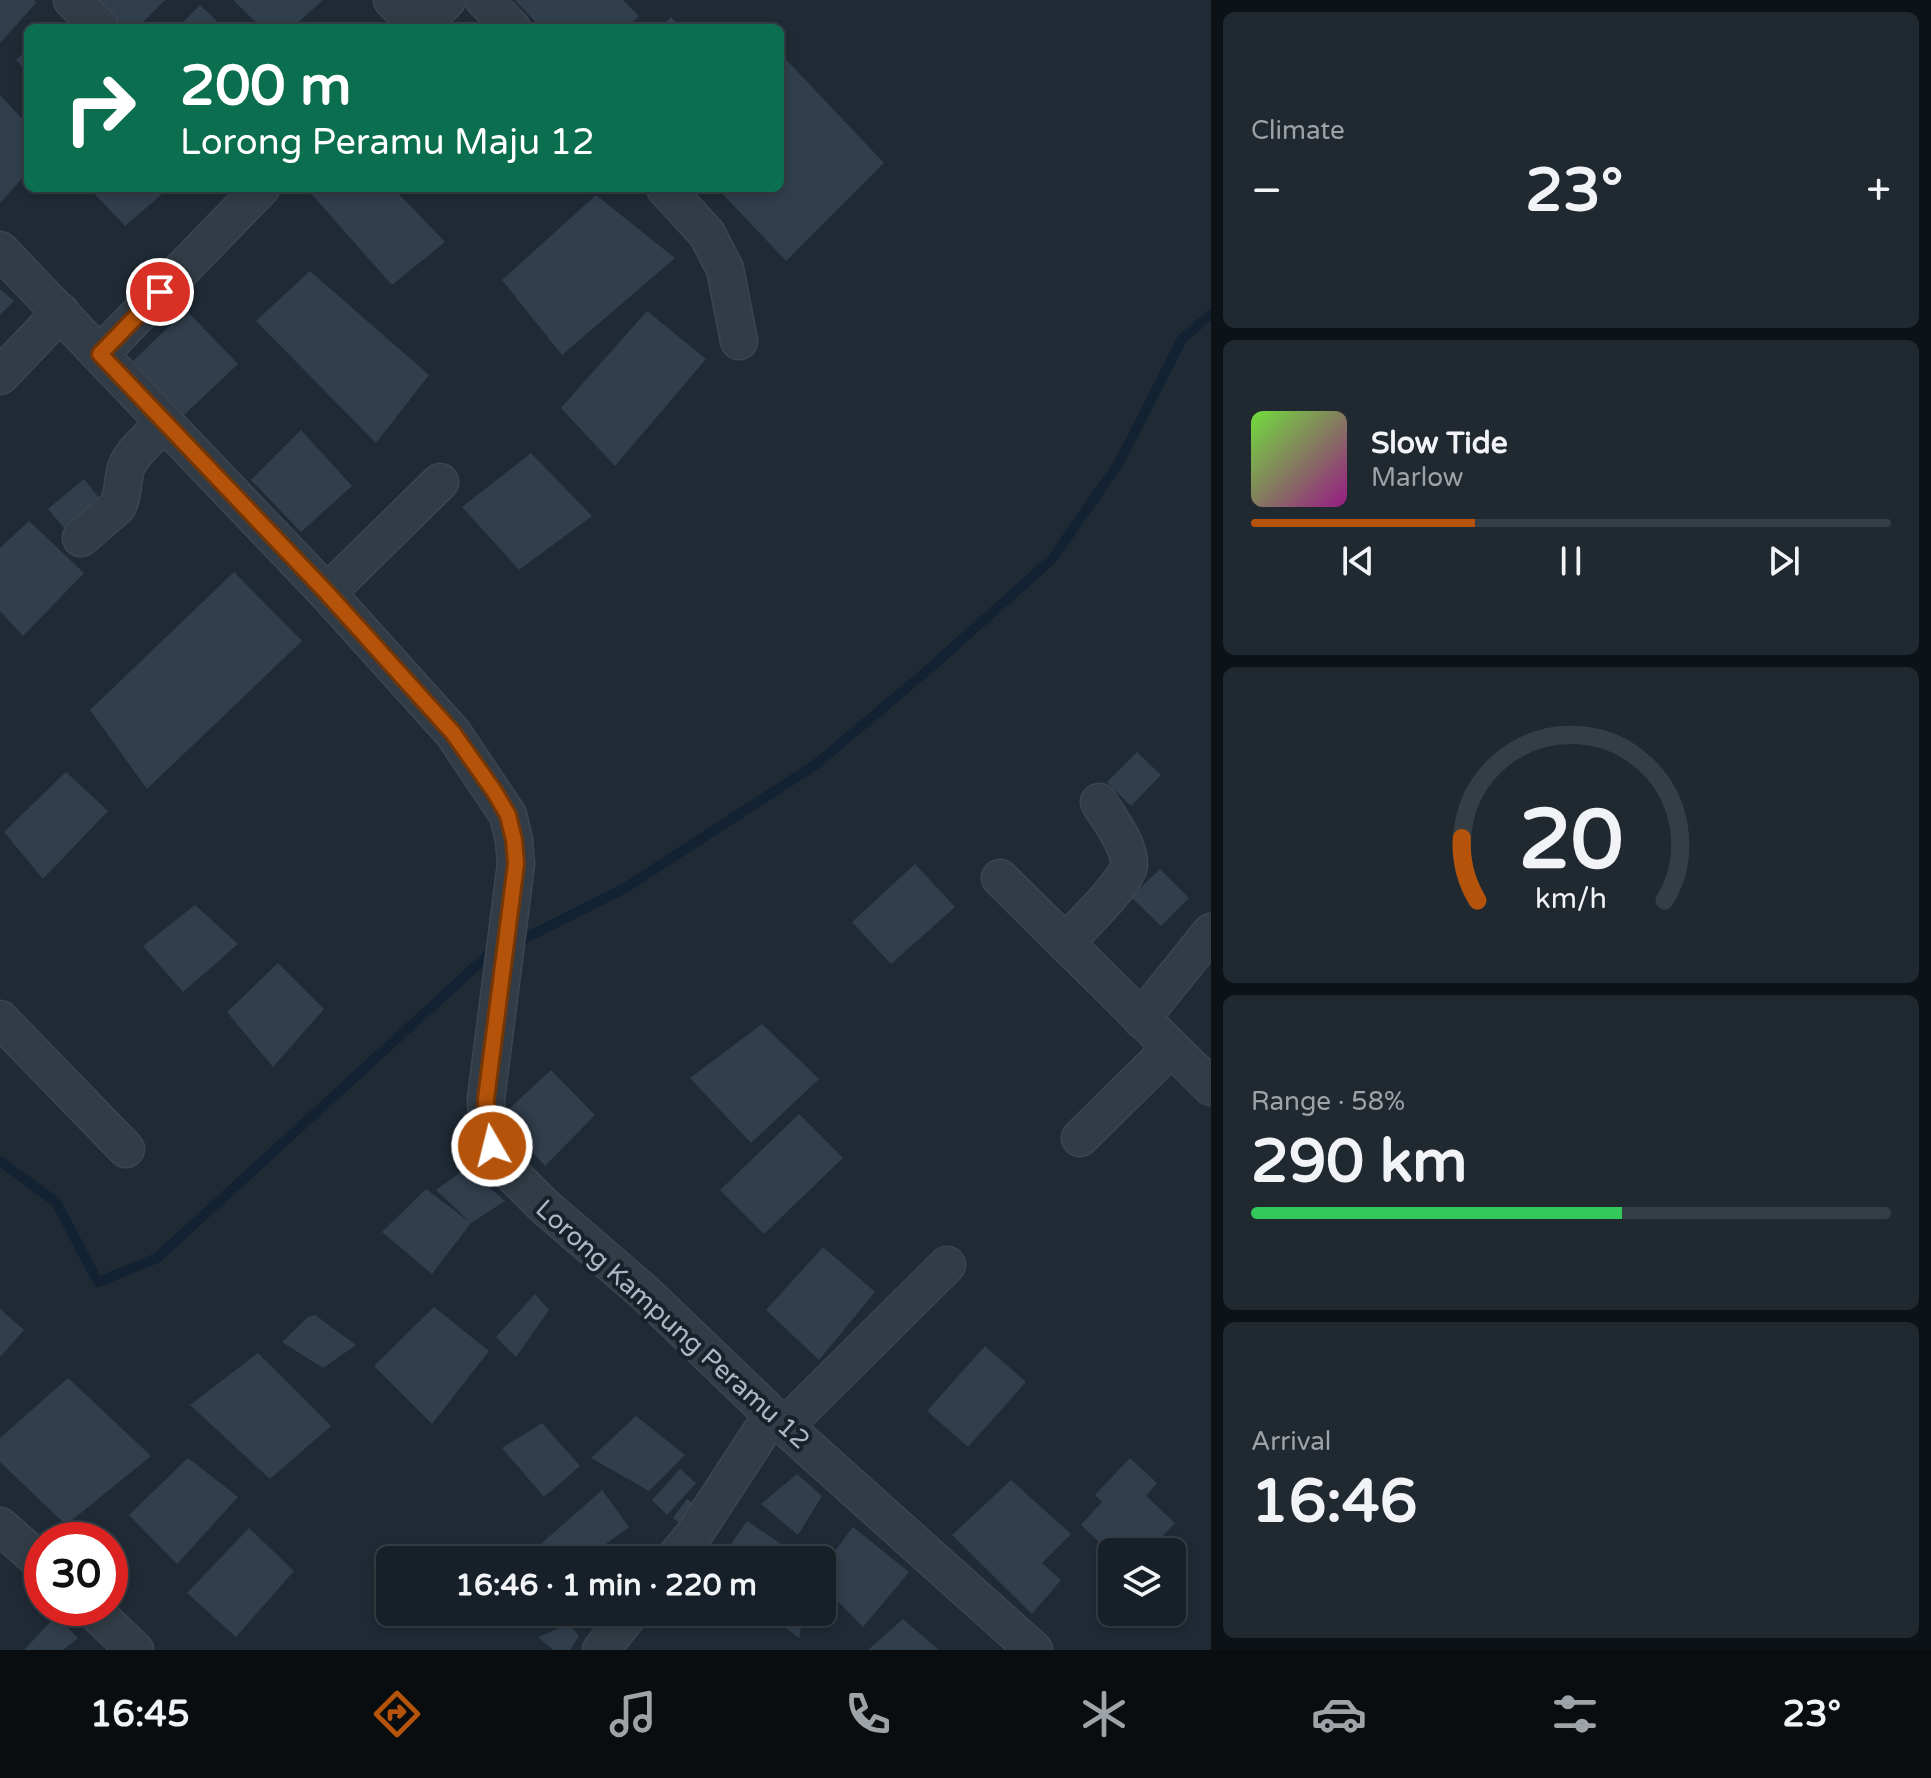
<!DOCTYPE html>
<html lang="en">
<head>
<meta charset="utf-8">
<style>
  :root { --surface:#172028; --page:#202830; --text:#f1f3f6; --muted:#9ea3a8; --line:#363e45; --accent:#b45309 }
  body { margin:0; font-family:"Varela Round",sans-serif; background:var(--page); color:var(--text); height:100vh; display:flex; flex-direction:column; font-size:30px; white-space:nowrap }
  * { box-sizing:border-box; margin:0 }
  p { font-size:26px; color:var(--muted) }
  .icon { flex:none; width:44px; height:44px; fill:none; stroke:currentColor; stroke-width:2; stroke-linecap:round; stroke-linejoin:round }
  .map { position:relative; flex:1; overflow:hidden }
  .panel { display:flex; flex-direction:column; gap:12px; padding:12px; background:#0d1216; width:720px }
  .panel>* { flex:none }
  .top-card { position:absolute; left:24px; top:24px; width:760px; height:168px; border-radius:12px; box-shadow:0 4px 12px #0003,0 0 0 2px var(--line); background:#0b6e4f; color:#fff; overflow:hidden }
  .controls { position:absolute; left:1098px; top:1538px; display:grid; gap:16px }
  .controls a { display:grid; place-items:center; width:88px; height:88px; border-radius:12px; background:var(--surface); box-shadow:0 4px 12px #0003,0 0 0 2px var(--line); font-size:40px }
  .speed { position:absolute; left:24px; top:1522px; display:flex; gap:16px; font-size:40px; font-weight:700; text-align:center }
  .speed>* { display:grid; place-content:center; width:104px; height:104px; border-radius:50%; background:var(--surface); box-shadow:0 4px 12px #0003,0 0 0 2px var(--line); line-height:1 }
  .speed .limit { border:12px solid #d22; background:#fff; color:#111 }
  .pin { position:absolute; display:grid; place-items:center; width:68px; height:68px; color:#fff; margin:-34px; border:4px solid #fff; border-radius:50%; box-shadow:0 2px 8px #0007 }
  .me { position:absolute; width:88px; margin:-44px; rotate:352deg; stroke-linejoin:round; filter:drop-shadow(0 0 6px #0008) }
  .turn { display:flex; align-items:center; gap:28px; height:168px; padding:0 24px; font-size:36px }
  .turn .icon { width:104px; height:104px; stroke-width:2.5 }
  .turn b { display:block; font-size:56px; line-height:68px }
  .big { font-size:60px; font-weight:800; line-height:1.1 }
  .panel .card { flex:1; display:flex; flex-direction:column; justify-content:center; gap:12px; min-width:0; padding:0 28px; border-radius:12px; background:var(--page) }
  .panel .dial { align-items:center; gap:0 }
  .dial svg { height:208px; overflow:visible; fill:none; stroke:var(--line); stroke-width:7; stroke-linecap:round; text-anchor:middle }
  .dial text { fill:var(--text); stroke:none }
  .song { display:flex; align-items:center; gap:24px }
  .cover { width:96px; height:96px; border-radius:12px; background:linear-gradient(135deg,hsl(100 70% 55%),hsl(310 70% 35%)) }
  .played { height:8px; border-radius:4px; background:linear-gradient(90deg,var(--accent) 35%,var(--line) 35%) }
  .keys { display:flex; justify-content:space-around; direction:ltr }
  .heat { display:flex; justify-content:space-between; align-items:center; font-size:44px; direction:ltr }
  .charge { height:12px; border-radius:6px; background:linear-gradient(90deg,#34c759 58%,var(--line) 0) }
  .trip { position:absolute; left:376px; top:1546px; width:460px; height:80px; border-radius:12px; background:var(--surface); box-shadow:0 4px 12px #0003,0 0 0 2px var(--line); font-weight:800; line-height:80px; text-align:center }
  .tabs { display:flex; height:128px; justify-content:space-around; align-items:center; background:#090d10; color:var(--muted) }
  .tabs .icon { width:56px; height:56px }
  .tabs .current { color:var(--accent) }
  .tabs b { font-size:36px; color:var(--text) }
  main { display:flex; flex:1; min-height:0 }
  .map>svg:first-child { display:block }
</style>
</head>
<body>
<main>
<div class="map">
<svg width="1211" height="1650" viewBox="0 0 1211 1650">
  <rect width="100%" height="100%" fill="#1f2a35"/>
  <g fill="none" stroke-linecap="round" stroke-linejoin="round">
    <g stroke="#132232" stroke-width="10">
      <path d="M518,942L625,888L815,765L929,669L1052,559L1119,463L1182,339L1211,314"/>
      <path d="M0,1161L56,1202L98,1282L157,1258L487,956"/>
    </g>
  </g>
  <g fill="#313e4c">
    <path d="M0,0H34L36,3L0,43Z"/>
    <path d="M95,0H165L137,28H128Z"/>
    <path d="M233,0H323L292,28H262Z"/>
    <path d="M515,0H623L639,16L626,28H541Z"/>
    <path d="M200,5L224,28H177Z"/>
    <path d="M671,17L681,28H661Z"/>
    <path d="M28,48V73L16,60Z"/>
    <path d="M780,53L884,163L786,261L717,188H780Z"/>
    <path d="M0,95L28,125V172L0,203Z"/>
    <path d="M89,188H169L125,226Z"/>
    <path d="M306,188H393L445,242L392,285Z"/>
    <path d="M596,195L675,258L562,355L502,280Z"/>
    <path d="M310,271L429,375L376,443L256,321Z"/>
    <path d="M0,289L14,301L0,315Z"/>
    <path d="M186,310L238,364L183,416L133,361Z"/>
    <path d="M647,311L706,359L615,466L561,408Z"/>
    <path d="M301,430L352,486L301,532L251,480Z"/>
    <path d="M531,453L592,516L519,570L462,507Z"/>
    <path d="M84,479L106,507L71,536L48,509Z"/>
    <path d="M29,521L84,573L23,636L0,611V548Z"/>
    <path d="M234,572L302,641L147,789L90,710Z"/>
    <path d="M1137,752L1161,775L1131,806L1107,782Z"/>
    <path d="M66,772L108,811L43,879L4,832Z"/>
    <path d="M915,864L955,907L891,964L852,922Z"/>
    <path d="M1160,869L1189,898L1161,926L1131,897Z"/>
    <path d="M195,905L238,944L183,992L143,946Z"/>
    <path d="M278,963L324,1009L273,1067L227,1012Z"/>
    <path d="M762,1024L819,1079L751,1143L690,1078Z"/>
    <path d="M551,1070L595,1115L545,1166L500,1117Z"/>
    <path d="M799,1114L843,1158L764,1234L720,1190Z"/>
    <path d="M467,1168L505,1201L471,1223L432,1274L382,1232L426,1189L471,1223L436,1190Z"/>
    <path d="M823,1247L875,1292L819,1360L766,1310Z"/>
    <path d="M535,1294L549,1310L516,1357L496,1337Z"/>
    <path d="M434,1307L489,1351L432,1424L374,1366Z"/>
    <path d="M0,1309L24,1330L0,1357Z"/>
    <path d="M315,1315L356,1345L323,1368L282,1342L308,1317Z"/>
    <path d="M985,1346L1026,1382L968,1447L927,1411Z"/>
    <path d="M258,1353L331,1426L270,1479L190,1405Z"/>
    <path d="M68,1378L151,1456L66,1525L0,1462V1438Z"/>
    <path d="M636,1416L685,1455L649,1491L591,1458Z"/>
    <path d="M542,1423L580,1466L544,1497L502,1448Z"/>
    <path d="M188,1458L238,1497L177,1564L129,1515Z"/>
    <path d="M1130,1458L1157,1483L1146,1496L1175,1523L1147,1552H1112V1554L1081,1525L1102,1502L1095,1495Z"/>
    <path d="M680,1469L696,1483L667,1515L652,1500Z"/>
    <path d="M797,1474L822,1496L798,1535L761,1504Z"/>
    <path d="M1011,1480L1071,1534L1042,1563L1061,1580L1032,1614L952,1535Z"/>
    <path d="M602,1490L629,1527L584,1560H564L541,1544Z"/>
    <path d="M687,1499L700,1508L686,1527L673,1518Z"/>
    <path d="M747,1521L805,1560H720Z"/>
    <path d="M853,1527L909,1572L863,1627L822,1585V1568Z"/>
    <path d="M249,1528L294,1571L236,1637L187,1593Z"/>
    <path d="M765,1612H804L799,1638Z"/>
    <path d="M56,1616L78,1638L63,1650H24Z"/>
    <path d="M903,1619L939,1650H868Z"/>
    <path d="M569,1624L579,1636L570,1650H553L538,1637Z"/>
  </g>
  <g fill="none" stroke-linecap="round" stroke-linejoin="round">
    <g stroke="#3c454f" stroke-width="39">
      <g id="street">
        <path d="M72,0L101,28"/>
        <path d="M392,0L420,27"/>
        <path d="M484,0L512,28"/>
        <path d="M419,28L447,0"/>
        <path d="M665,188L707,234L725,269L739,341"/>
        <path d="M0,250L327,593L453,733L508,815L514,840L516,864L486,1099L487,1124L492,1146L504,1166L544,1206L645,1293L772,1415L1034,1650"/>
        <path d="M100,354L261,188"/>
        <path d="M0,376L61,312"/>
        <path d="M81,538L117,507C124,495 122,481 126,468C132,451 152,436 165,423"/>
        <path d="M327,593L440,482"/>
        <path d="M1000,878L1211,1087"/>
        <path d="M1065,943C1078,929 1128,881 1129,865C1130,845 1109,819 1099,802"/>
        <path d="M0,1019L126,1149"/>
        <path d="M1141,1019L1211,932"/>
        <path d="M1080,1138L1171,1048"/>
        <path d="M785,1426L947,1265"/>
        <path d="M0,1526L42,1563"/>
        <path d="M673,1560L695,1533L772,1415"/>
        <path d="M91,1608L135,1650"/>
        <path d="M601,1650L631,1612"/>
      </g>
    </g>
    <use href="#street" stroke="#323c46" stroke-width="36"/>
  </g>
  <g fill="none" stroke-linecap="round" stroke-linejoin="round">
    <g stroke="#753606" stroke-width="20">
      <path id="route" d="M160,292L100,354L327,593L453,733L494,791L508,815L514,840L516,864L486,1099L487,1124L492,1146"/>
    </g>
    <use href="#route" stroke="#b45309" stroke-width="14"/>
  </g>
  <g text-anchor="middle" stroke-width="8" stroke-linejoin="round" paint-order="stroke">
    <g font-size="26" fill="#acb7c3" stroke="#18212a">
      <text transform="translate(673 1324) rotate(42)" y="9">Lorong Kampung Peramu 12</text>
    </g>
  </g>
</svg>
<div class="controls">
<a><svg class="icon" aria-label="layers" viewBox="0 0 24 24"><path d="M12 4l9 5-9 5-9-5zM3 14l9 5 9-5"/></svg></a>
</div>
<div class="speed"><div class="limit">30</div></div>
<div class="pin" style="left:160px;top:292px;background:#d93025"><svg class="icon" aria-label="arrive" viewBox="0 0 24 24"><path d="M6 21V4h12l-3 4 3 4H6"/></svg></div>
<svg class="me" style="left:492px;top:1146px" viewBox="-20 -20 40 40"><circle r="17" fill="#b45309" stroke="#fff" stroke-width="3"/><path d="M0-11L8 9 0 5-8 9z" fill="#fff"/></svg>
<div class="trip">16:46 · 1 min · 220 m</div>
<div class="top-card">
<div class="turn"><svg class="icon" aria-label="right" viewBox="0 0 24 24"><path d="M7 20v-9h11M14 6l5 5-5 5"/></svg><div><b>200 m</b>Lorong Peramu Maju 12</div></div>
</div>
</div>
<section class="panel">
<div class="card"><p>Climate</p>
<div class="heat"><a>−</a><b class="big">23°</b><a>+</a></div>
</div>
<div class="card">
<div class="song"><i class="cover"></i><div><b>Slow Tide</b><p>Marlow</p></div></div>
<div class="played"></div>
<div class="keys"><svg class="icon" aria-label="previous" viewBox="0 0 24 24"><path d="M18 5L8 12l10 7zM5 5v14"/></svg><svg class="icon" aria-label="pause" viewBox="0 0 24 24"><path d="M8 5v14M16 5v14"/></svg><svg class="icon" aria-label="next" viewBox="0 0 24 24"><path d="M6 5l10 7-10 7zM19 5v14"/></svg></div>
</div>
<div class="card dial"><svg viewBox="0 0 100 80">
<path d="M14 69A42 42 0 1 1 86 69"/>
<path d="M14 69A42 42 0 0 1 8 45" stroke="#b45309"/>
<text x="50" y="56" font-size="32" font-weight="700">20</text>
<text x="50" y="72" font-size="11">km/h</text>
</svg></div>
<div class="card"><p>Range · 58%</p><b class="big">290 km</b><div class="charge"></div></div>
<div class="card"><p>Arrival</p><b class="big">16:46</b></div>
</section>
</main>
<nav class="tabs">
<b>16:45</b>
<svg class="icon current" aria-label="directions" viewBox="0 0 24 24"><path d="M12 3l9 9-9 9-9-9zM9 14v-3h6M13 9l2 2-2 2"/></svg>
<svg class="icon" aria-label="music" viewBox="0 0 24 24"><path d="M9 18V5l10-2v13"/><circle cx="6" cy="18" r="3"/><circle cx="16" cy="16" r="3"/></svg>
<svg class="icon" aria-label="phone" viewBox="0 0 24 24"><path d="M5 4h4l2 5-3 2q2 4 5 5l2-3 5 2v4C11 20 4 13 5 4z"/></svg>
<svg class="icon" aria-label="climate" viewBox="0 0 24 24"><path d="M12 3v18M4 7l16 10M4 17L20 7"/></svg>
<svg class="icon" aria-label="car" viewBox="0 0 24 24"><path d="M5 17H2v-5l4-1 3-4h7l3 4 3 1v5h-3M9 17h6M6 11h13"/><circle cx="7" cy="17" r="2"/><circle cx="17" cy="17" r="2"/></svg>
<svg class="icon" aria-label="filters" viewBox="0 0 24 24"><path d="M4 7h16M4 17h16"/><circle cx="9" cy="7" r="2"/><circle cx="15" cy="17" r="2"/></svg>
<b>23°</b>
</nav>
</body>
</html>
